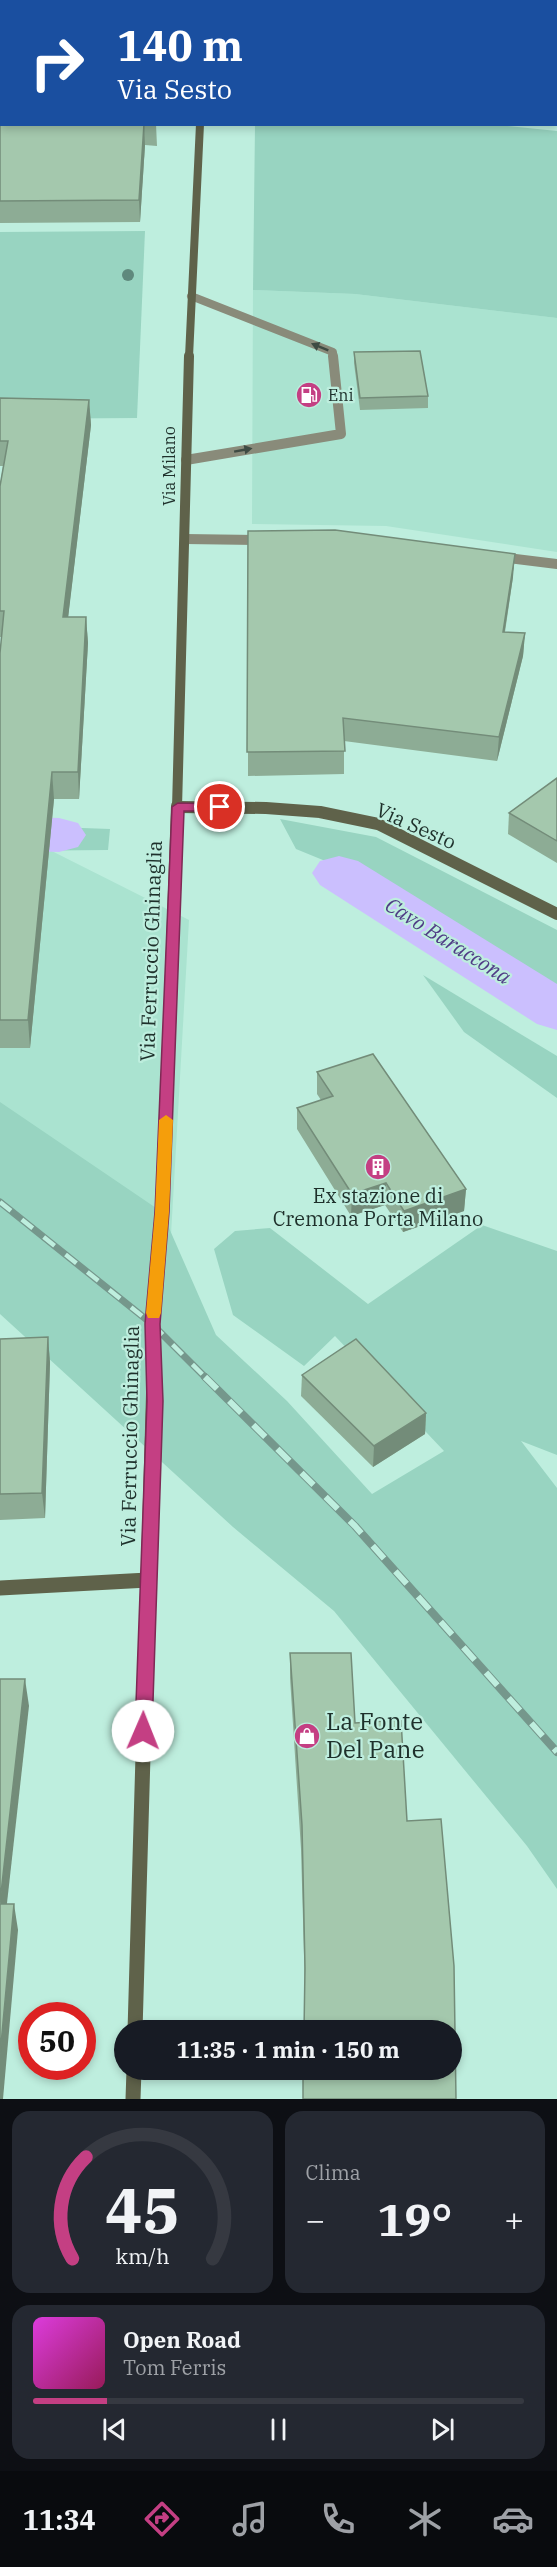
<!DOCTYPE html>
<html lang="it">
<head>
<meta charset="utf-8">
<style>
  :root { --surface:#171b24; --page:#242831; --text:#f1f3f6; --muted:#9ea1a6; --line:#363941; --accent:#c43f83 }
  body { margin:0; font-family:"IBM Plex Serif",serif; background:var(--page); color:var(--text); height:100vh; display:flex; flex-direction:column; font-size:22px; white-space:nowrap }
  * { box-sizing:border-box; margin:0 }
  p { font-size:20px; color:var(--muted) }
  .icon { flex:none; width:33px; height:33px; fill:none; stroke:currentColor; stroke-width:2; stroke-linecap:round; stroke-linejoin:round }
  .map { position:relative; height:2099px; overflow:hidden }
  .drawer { display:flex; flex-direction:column; gap:12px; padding:12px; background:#0d0f14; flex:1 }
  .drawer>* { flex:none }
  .banner { position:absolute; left:0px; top:0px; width:558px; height:126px; box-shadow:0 3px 9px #0003; background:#1a4fa0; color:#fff; overflow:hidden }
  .speed { position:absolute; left:18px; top:2002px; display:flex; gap:12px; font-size:30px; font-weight:700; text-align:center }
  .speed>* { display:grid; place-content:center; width:78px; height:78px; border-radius:50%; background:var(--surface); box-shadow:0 3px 9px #0003; line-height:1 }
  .speed .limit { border:9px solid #d22; background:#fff; color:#111 }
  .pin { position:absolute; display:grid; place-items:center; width:51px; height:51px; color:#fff; margin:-26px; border:3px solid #fff; border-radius:50%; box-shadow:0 2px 6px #0007 }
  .me { position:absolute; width:66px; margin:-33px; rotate:1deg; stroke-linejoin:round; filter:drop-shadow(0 0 4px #0008) }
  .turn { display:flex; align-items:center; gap:21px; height:126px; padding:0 18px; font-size:27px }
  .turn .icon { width:78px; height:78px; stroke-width:2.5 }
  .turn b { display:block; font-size:42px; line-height:51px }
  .big { font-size:45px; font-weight:700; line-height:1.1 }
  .drawer .card { flex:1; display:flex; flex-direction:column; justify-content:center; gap:9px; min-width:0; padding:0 21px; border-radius:18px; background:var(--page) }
  .drawer .dial { align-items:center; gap:0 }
  .dial svg { height:156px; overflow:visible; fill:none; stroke:var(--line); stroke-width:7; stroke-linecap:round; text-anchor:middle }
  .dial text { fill:var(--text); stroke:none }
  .song { display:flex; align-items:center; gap:18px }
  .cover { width:72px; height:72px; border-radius:9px; background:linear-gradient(135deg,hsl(300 70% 55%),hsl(330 70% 35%)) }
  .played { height:6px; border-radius:3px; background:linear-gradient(90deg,var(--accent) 15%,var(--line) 15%) }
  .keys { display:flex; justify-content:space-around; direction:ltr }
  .heat { display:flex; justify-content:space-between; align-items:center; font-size:33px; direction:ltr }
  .drawer .tiles { flex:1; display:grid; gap:12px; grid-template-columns:1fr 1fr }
  .card:last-child { grid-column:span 2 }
  .trip { position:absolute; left:114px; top:2020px; width:348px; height:60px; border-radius:30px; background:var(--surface); box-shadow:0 3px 9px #0003; font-weight:700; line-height:60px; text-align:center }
  .tabs { display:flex; height:96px; justify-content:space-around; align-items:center; background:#090b0e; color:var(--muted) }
  .tabs .icon { width:42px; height:42px }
  .tabs .current { color:var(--accent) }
  .tabs b { font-size:27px; color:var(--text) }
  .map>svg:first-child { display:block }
</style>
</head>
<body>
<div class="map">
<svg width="557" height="2099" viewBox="0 0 557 2099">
  <rect width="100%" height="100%" fill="#beeede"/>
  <g fill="#aae3d0">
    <path d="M253,290L355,294L557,318V552L386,526L252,524Z"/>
    <path d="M0,825L189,920L171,1235L0,1122Z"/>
  </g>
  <g fill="#98d4c1">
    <path d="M0,0H253L2,2L1,86Z"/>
    <path d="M489,124L557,131V318L355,294L253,290L255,125Z"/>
    <path d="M145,231L137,418L0,419V232Z"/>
    <path d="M280,819L376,837L557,930V988L379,883L296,849Z"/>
    <path d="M0,825L110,829L108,850L0,851Z"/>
    <path d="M423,975L557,1056V1098L464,1032Z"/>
    <path d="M0,1102L162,1212L216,1335L287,1401L372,1494L444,1451L335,1336L304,1366L233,1315L214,1249L235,1231L270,1228L368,1304L482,1225L557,1251V1455L521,1441L557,1488V1889L527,1846L334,1611L233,1527L0,1314Z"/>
  </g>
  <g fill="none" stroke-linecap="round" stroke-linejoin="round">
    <g fill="#cbbffe" fill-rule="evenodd">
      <path d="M0,816L59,818L78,823L86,835L78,847L59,852L0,850Z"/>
      <path d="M339,856L358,861L557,984V1030L537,1024L320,885L312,873L320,861Z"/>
    </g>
    <path stroke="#898b7a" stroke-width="8" d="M191,296L333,352V357"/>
    <path stroke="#898b7a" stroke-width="10" d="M186,460L341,434L333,356"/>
    <g stroke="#898b7a" stroke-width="10">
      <path d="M185,539L263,540"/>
      <path d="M499,557L557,564"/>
    </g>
    <path stroke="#5f624a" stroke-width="8" d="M189,357L200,124"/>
    <g stroke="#5f624a" stroke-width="10">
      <path d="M178,807L250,808"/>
      <path d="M177,808L189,356"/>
    </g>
    <g stroke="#5f624a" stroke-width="12">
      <path d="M178,807L266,808L320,812L378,824L557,914"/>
      <path d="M154,1378L152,1324L164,1171L177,806"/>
    </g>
    <g stroke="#5f624a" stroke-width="15">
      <path d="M0,1588L148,1580"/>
      <path d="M135,2031L154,1377"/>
      <path d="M133,2099L134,2070"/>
    </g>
    <g stroke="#75978c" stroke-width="7">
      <path id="rail-far1" d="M0,1202L152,1324L206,1378"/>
    </g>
    <g stroke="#75978c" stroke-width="8">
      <path id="rail" d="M205,1377L355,1526L557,1752"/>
    </g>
    <use href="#rail-far1" stroke="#beeede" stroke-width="4.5" stroke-dasharray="14" stroke-linecap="butt"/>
    <use href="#rail" stroke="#beeede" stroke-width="6" stroke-dasharray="17" stroke-linecap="butt"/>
  </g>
  <circle fill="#5f897d" cx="128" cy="275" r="6"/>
  <g fill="#8dac95">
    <path d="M0,67L2,124H156L157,146L145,145L140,222L0,223Z"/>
    <path d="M354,352L428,396V408L360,410L354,363Z"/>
    <path d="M0,398L89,400L91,425L68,617H86L88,643L79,799H54L30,1048H0V653L2,637H0V486L3,466H0Z"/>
    <path d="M248,531L513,577L505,632L525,633L523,656L497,761L344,741V774L248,776Z"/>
    <path d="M557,778V863L508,834L509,813Z"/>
    <path d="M317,1072L466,1189L464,1211L403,1232L385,1205L351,1216L297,1129V1108L321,1100L317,1094Z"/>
    <path d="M48,1337L50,1363L45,1518L0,1520V1339Z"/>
    <path d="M302,1375L426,1413L425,1434L373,1467L301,1396Z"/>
    <path d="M290,1653H351L305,1991L301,1849L290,1678Z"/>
  </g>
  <g fill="#738c79">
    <path d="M144,124L145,145L140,222L139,200Z"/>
    <path d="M89,400L91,425L65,644L63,617Z"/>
    <path d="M515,554L513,577L501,655L503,632Z"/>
    <path d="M86,617L88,643L79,799L78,772Z"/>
    <path d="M525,633L523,656L497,761L499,737Z"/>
    <path d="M52,772L54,799L30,1048L28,1020Z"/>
    <path d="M386,1183L385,1205L351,1216L352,1194Z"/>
    <path d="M466,1189L464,1211L403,1232L404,1211Z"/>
    <path d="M48,1337L50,1363L45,1518L42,1493Z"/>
    <path d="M426,1413L425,1434L373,1467L374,1446Z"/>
    <path d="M25,1679L29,1706L4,1930L0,1902Z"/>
    <path d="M14,1904L18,1930L3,2099H0V2055Z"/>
  </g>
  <g fill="#a4c8ad" stroke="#738c79" stroke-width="1.5">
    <path d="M459,0H517L516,2H459Z"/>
    <path d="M0,67H2V124H144L139,200L0,201Z"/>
    <path d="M420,351L428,396L360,398L354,352Z"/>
    <path d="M0,398L89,400L63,617H86L78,772H52L28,1020H0V653L4,611H0V486L8,441H0Z"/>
    <path d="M335,530L515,554L503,632L525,633L499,737L343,718L345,751L247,752L248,531Z"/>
    <path d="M557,778V841L509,813Z"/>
    <path d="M373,1054L466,1189L404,1211L386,1183L352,1194L297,1108L333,1096L317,1072Z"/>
    <path d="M48,1337L42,1493L0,1494V1339Z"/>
    <path d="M356,1339L426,1413L374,1446L302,1375Z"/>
    <path d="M290,1653H351L355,1723L401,1720L407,1821L441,1819L454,1966L456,2099H303V2070H452V2031H304L305,1968L302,1825Z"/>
    <path d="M0,1679H25L0,1902Z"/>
    <path d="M0,1904H14L0,2055Z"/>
  </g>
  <defs><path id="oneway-solid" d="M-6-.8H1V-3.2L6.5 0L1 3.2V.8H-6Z" transform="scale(1.5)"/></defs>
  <g fill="#3e4b43">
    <use href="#oneway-solid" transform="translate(320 347) rotate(-158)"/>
    <use href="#oneway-solid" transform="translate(243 450) rotate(-10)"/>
  </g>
  <path fill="#c43f83" stroke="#7f2955" stroke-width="1.5" d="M178,803L220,804L226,807L220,811H184L169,1212L160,1324L163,1401L152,1731L150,1737L143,1739L137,1737L135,1731L147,1401L145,1324L155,1212L172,807Z"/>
  <path fill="#f59e0b" d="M166,1115L173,1120L169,1212L161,1313L159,1318H148L146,1313L155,1212L159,1120Z"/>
  <defs>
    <g id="fuel-disc" transform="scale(1.35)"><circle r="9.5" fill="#c43f83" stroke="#beeede"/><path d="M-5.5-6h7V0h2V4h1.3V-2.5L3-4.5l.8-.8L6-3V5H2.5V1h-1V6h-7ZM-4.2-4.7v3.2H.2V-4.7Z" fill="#fff"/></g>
    <g id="building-disc" transform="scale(1.35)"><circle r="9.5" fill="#c43f83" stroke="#beeede"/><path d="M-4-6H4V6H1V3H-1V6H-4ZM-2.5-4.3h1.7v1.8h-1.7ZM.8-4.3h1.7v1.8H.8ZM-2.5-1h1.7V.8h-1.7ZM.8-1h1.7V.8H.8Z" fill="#fff"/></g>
    <g id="shop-disc" transform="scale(1.35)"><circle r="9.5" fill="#c43f83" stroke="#beeede"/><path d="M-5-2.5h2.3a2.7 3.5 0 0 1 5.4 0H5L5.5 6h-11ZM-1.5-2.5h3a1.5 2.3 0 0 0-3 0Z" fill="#fff"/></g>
  </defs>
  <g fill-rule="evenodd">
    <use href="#fuel-disc" x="309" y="395"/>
    <use href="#building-disc" x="378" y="1167"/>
    <use href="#shop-disc" x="307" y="1736"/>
  </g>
  <g text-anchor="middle" stroke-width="4.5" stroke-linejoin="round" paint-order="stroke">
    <g font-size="16" fill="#1e302b" stroke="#beeede" text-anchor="start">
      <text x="328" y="401">Eni</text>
    </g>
    <g font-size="16" fill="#1e302b" stroke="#beeede">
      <text transform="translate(169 466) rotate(-90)" y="6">Via Milano</text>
    </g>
    <g font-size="20" fill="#1e302b" stroke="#beeede">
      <text transform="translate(416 826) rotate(24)" y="7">Via Sesto</text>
      <text transform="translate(151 951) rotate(-88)" y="7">Via Ferruccio Ghinaglia</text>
      <text transform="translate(130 1436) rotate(-89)" y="7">Via Ferruccio Ghinaglia</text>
    </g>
    <g font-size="20" fill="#1e302b" stroke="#beeede">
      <text x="378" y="1203">Ex stazione di<tspan x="378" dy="23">Cremona Porta Milano</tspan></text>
    </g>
    <g font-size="21" font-style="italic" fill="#503d86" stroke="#beeede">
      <text transform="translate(448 941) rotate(32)" y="7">Cavo Baraccona</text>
    </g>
    <g font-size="24" fill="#1e302b" stroke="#beeede" text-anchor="start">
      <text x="326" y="1730">La Fonte<tspan x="326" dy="28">Del Pane</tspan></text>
    </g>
  </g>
</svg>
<div class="speed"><div class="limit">50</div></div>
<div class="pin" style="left:220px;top:807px;background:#d93025"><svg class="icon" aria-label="arrive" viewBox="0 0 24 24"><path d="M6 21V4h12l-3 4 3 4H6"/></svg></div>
<svg class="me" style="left:143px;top:1731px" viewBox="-20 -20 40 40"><circle r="19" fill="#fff"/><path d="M0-13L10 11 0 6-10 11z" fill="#c43f83"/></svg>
<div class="trip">11:35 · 1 min · 150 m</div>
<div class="banner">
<div class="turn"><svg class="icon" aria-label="right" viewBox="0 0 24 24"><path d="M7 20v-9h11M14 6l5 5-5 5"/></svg><div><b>140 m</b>Via Sesto</div></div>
</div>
</div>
<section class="drawer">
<div class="tiles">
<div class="card dial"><svg viewBox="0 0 100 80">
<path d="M14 69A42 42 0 1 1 86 69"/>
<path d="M14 69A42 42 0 0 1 21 17" stroke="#c43f83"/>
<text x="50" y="56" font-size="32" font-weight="700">45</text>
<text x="50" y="72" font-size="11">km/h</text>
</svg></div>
<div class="card"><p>Clima</p>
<div class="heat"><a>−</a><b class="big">19°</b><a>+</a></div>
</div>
<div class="card">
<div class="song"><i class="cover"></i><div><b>Open Road</b><p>Tom Ferris</p></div></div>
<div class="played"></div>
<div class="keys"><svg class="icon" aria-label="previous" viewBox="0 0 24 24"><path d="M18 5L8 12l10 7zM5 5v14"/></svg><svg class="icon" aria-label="pause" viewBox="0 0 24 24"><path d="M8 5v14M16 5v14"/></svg><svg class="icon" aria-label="next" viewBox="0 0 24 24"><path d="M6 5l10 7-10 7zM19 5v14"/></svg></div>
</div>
</div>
</section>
<nav class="tabs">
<b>11:34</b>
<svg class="icon current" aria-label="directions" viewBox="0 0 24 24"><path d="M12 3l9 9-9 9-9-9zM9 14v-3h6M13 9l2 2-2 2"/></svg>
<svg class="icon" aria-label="music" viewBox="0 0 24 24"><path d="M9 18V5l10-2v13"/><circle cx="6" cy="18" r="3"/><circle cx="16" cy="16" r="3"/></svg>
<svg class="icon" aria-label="phone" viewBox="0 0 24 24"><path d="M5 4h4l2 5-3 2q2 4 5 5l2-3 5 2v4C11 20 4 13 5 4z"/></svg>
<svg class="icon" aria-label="climate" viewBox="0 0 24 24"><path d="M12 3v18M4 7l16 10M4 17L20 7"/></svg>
<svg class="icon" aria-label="car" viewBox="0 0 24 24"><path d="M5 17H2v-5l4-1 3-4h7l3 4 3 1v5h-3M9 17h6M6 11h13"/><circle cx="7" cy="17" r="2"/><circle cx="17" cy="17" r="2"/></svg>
</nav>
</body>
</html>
